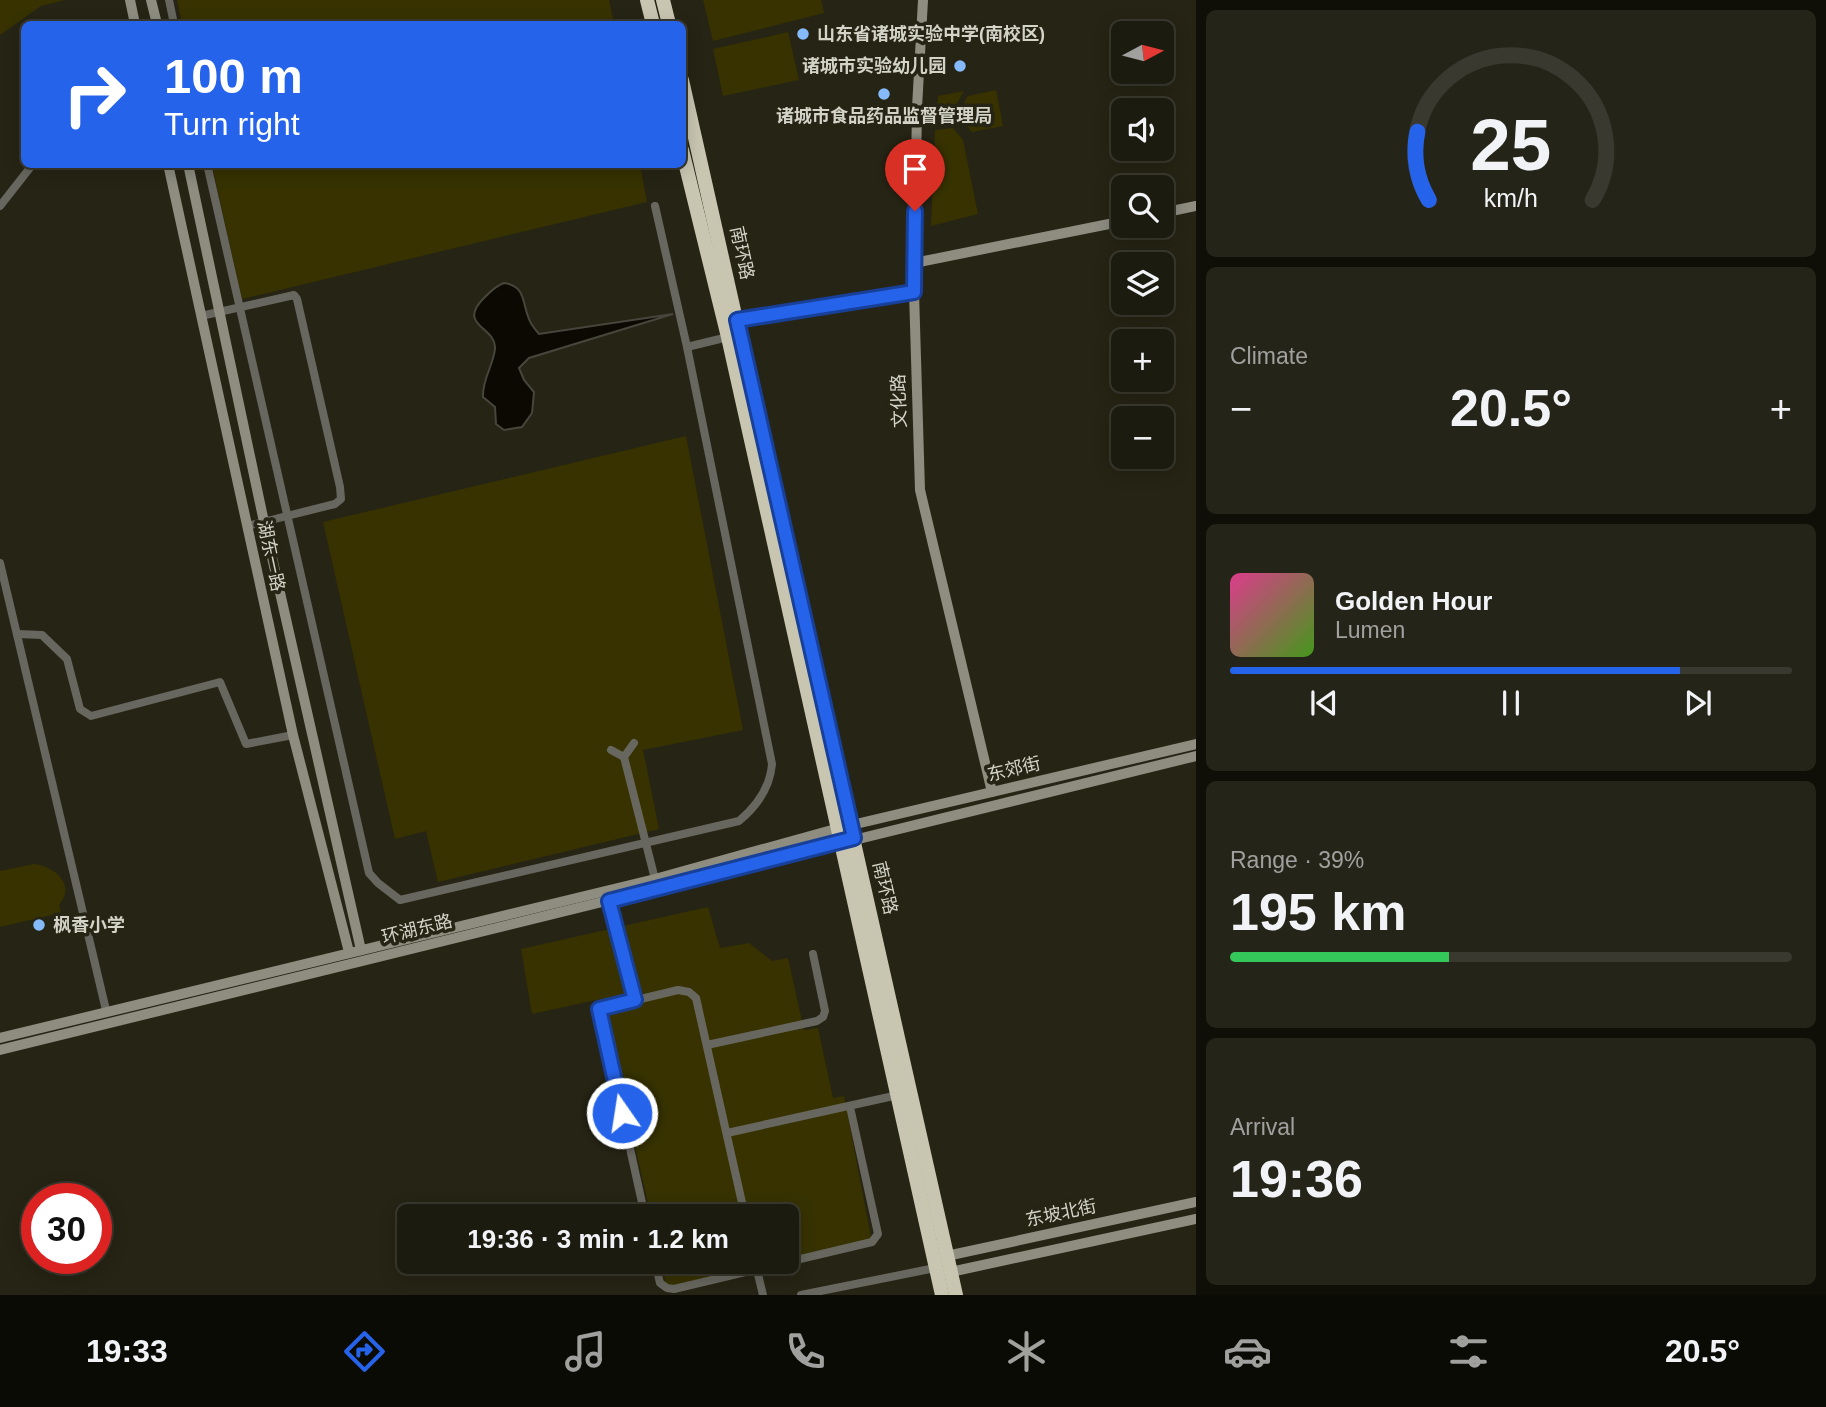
<!DOCTYPE html>
<html lang="en">
<head>
<meta charset="utf-8">
<style>
  :root { --surface:#1c1b0f; --page:#252418; --text:#f1f3f6; --muted:#a0a19e; --line:#3a392f; --accent:#2563eb }
  body { margin:0; font-family:Helvetica,"Noto Sans SC",sans-serif; background:var(--page); color:var(--text); height:100vh; display:flex; flex-direction:column; font-size:26px; white-space:nowrap }
  * { box-sizing:border-box; margin:0 }
  p { font-size:23px; color:var(--muted) }
  .icon { flex:none; width:38px; height:38px; fill:none; stroke:currentColor; stroke-width:2; stroke-linecap:round; stroke-linejoin:round }
  .map { position:relative; flex:1; overflow:hidden }
  .panel { display:flex; flex-direction:column; gap:10px; padding:10px; background:#0f0f08; width:630px }
  .panel>* { flex:none }
  .top-card { position:absolute; left:21px; top:21px; width:665px; height:147px; border-radius:10px; box-shadow:0 4px 18px #0003,0 0 0 2px var(--line); background:#2563eb; color:#fff; overflow:hidden }
  .needle { width:46px; rotate:83deg }
  .tools { position:absolute; left:1111px; top:21px; display:grid; gap:14px }
  .tools a { display:grid; place-items:center; width:63px; height:63px; border-radius:10px; background:var(--surface); box-shadow:0 4px 18px #0003,0 0 0 2px var(--line); font-size:35px }
  .speed { position:absolute; left:21px; top:1183px; display:flex; gap:14px; font-size:35px; font-weight:700; text-align:center }
  .speed>* { display:grid; place-content:center; width:91px; height:91px; border-radius:50%; background:var(--surface); box-shadow:0 4px 18px #0003,0 0 0 2px var(--line); line-height:1 }
  .speed .limit { border:10px solid #d22; background:#fff; color:#111 }
  .pin { position:absolute; display:grid; place-items:center; width:60px; height:60px; color:#fff; margin:-72px -30px; border-radius:50% 50% 50% 0; rotate:-45deg; box-shadow:0 0 7px #0007 }
  .pin .icon { rotate:45deg }
  .me { position:absolute; width:77px; margin:-38px; rotate:347deg; stroke-linejoin:round; filter:drop-shadow(0 0 5px #0008) }
  .turn { display:flex; align-items:center; gap:24px; height:147px; padding:0 28px; font-size:32px }
  .turn .icon { width:91px; height:91px; stroke-width:2.5 }
  .turn b { display:block; font-size:49px; line-height:60px }
  .big { font-size:52px; font-weight:700; line-height:1.1 }
  .panel .widget { flex:1; display:flex; flex-direction:column; justify-content:center; gap:10px; min-width:0; padding:0 24px; border-radius:10px; background:var(--page) }
  .panel .dial { align-items:center; gap:0 }
  .dial svg { height:182px; overflow:visible; fill:none; stroke:var(--line); stroke-width:7; stroke-linecap:round; text-anchor:middle }
  .dial text { fill:var(--text); stroke:none }
  .song { display:flex; align-items:center; gap:21px }
  .cover { width:84px; height:84px; border-radius:10px; background:linear-gradient(135deg,hsl(330 70% 55%),hsl(100 70% 35%)) }
  .played { height:7px; border-radius:4px; background:linear-gradient(90deg,var(--accent) 80%,var(--line) 80%) }
  .keys { display:flex; justify-content:space-around; direction:ltr }
  .heat { display:flex; justify-content:space-between; align-items:center; font-size:38px; direction:ltr }
  .charge { height:10px; border-radius:5px; background:linear-gradient(90deg,#34c759 39%,var(--line) 0) }
  .trip { position:absolute; left:397px; top:1204px; width:402px; height:70px; border-radius:10px; background:var(--surface); box-shadow:0 4px 18px #0003,0 0 0 2px var(--line); font-weight:700; line-height:70px; text-align:center }
  .tabs { display:flex; height:112px; justify-content:space-around; align-items:center; background:#0b0b06; color:var(--muted) }
  .tabs .icon { width:49px; height:49px }
  .tabs .active { color:var(--accent) }
  .tabs b { font-size:32px; color:var(--text) }
  main { display:flex; flex:1; min-height:0 }
  .map>svg:first-child { display:block }
</style>
</head>
<body>
<main>
<div class="map">
<svg width="1196" height="1295" viewBox="0 0 1196 1295">
  <rect width="100%" height="100%" fill="#262414"/>
  <g fill="#373200">
    <path d="M0,0H65L41,6L0,35Z"/>
    <path d="M177,0H609L614,24H182Z"/>
    <path d="M703,0H821L824,13L713,41Z"/>
    <path d="M788,32L799,80L723,96L713,49Z"/>
    <path d="M996,90L1003,126L972,132C960,120 959,110 968,96Z"/>
    <path d="M964,91L950,116L937,119L938,96Z"/>
    <path d="M953,128L963,140L978,214L931,226L935,130Z"/>
    <path d="M212,165H640L647,202L242,299Z"/>
    <path d="M686,436L743,730L643,750L659,829L438,882L426,831L395,839L323,522Z"/>
    <path d="M34,864C54,866 77,885 59,905L61,913L0,927V871Z"/>
    <path d="M708,907L720,948L749,943L772,961L788,958L804,1030L818,1028L833,1098L844,1096L872,1242L788,1261V1216H651L601,999L532,1014L521,949Z"/>
    <path d="M661,1262H786L667,1288Z"/>
  </g>
  <path fill="#0b0901" stroke="#47463d" stroke-width="2" d="M504,283C526,286 522,303 529,319C531,325 535,329 539,334L673,314L529,358L519,368L524,380L534,392L532,413L522,427L504,430L496,424L495,407L483,397C482,380 493,366 495,349C497,327 457,326 483,299C489,293 495,286 504,283Z"/>
  <g fill="none" stroke-linecap="round" stroke-linejoin="round">
    <g stroke="#68675f" stroke-width="8">
      <path d="M169,0L174,24"/>
      <path d="M207,164L369,873L378,883L400,900L739,821C757,806 770,788 772,764L687,347L655,206"/>
      <path d="M0,206L33,164"/>
      <path d="M201,316L294,295L297,299L340,487L341,499L335,504L247,526"/>
      <path d="M737,320L914,292"/>
      <path d="M687,347L728,337"/>
      <path d="M0,563L106,1010"/>
      <path d="M17,634L42,635L67,659L80,709L91,716L220,682L246,744L293,735"/>
      <path d="M634,743L624,757L655,879"/>
      <path d="M611,750L624,757"/>
      <path d="M609,901L635,1000"/>
      <path d="M707,1045L817,1021L823,1017L825,1011L813,954"/>
      <path d="M727,1133L898,1095"/>
      <path d="M645,1216L599,1009L678,990L689,992L696,998L745,1216"/>
      <path d="M655,1262L660,1283L667,1288L674,1289L872,1242L878,1234L850,1107"/>
      <path d="M755,1262L763,1295"/>
      <path d="M801,1295L935,1268"/>
    </g>
    <g stroke="#8e8d80" stroke-width="10">
      <path d="M130,0L135,24"/>
      <path d="M151,0L157,24"/>
      <path d="M923,0L917,108L914,292L920,490L992,792"/>
      <path d="M168,164L293,735L349,952"/>
      <path d="M188,164L264,522L361,950"/>
      <path d="M1162,213L1196,206"/>
      <path d="M914,263L1124,221"/>
      <path d="M0,1038L655,879L839,828L1196,744"/>
      <path d="M0,1050L1196,756"/>
      <path d="M942,1257L1196,1202"/>
      <path d="M946,1273L1196,1219"/>
    </g>
    <g stroke="#c8c6b1" stroke-width="14">
      <path d="M647,0L653,24"/>
      <path d="M663,0L669,24"/>
      <path d="M682,80L956,1295"/>
      <path d="M682,150L728,337L942,1295"/>
    </g>
  </g>
  <g fill="none" stroke-linecap="round" stroke-linejoin="round">
    <g stroke="#184099" stroke-width="18">
      <path id="route" d="M622,1113L599,1009L635,1000L609,901L854,838L737,320L914,292L915,211"/>
    </g>
    <use href="#route" stroke="#2563eb" stroke-width="12"/>
  </g>
  <g fill="#85bbfb" stroke="#262414" stroke-width="2.5">
    <circle cx="803" cy="34" r="7"/>
    <circle cx="960" cy="66" r="7"/>
    <circle cx="884" cy="94" r="7"/>
    <circle cx="39" cy="925" r="7"/>
  </g>
  <g text-anchor="middle" stroke-width="7" stroke-linejoin="round" paint-order="stroke">
    <g font-size="18" font-weight="bold" fill="#d3d3c8" stroke="#262414" text-anchor="start">
      <text x="817" y="40">山东省诸城实验中学(南校区)</text>
      <text x="946" y="72" text-anchor="end">诸城市实验幼儿园</text>
      <text x="884" y="122" text-anchor="middle">诸城市食品药品监督管理局</text>
      <text x="53" y="931">枫香小学</text>
    </g>
    <g font-size="18" fill="#d3d3c8" stroke="#262414">
      <text transform="translate(742 253) rotate(78)" y="6">南环路</text>
      <text transform="translate(899 401) rotate(-92)" y="6">文化路</text>
      <text transform="translate(271 556) rotate(78)" y="6">湖东一路</text>
      <text transform="translate(1014 769) rotate(-13)" y="6">东郊街</text>
      <text transform="translate(885 888) rotate(77)" y="6">南环路</text>
      <text transform="translate(417 929) rotate(-14)" y="6">环湖东路</text>
      <text transform="translate(1061 1213) rotate(-12)" y="6">东坡北街</text>
    </g>
  </g>
</svg>
<div class="tools">
<a><svg class="needle" viewBox="-14 -14 28 28"><path d="M0-13l5 13h-10z" fill="#e53935"/><path d="M0 13l5-13h-10z" fill="#a0a19e"/></svg></a>
<a><svg class="icon" aria-label="sound" viewBox="0 0 24 24"><path d="M4 9h4l5-4v14l-5-4H4zM17 9q2 3 0 6"/></svg></a>
<a><svg class="icon" aria-label="search" viewBox="0 0 24 24"><circle cx="10" cy="10" r="6"/><path d="M15 15l6 6"/></svg></a>
<a><svg class="icon" aria-label="layers" viewBox="0 0 24 24"><path d="M12 4l9 5-9 5-9-5zM3 14l9 5 9-5"/></svg></a>
<a>+</a>
<a>−</a>
</div>
<div class="speed"><div class="limit">30</div></div>
<div class="pin" style="left:915px;top:211px;background:#d93025"><svg class="icon" aria-label="arrive" viewBox="0 0 24 24"><path d="M6 21V4h12l-3 4 3 4H6"/></svg></div>
<svg class="me" style="left:622px;top:1113px" viewBox="-20 -20 40 40"><circle r="17" fill="#2563eb" stroke="#fff" stroke-width="3"/><path d="M0-11L8 9 0 5-8 9z" fill="#fff"/></svg>
<div class="trip">19:36 · 3 min · 1.2 km</div>
<div class="top-card">
<div class="turn"><svg class="icon" aria-label="right" viewBox="0 0 24 24"><path d="M7 20v-9h11M14 6l5 5-5 5"/></svg><div><b>100 m</b>Turn right</div></div>
</div>
</div>
<section class="panel">
<div class="widget dial"><svg viewBox="0 0 100 80">
<path d="M14 69A42 42 0 1 1 86 69"/>
<path d="M14 69A42 42 0 0 1 9 39" stroke="#2563eb"/>
<text x="50" y="56" font-size="32" font-weight="700">25</text>
<text x="50" y="72" font-size="11">km/h</text>
</svg></div>
<div class="widget"><p>Climate</p>
<div class="heat"><a>−</a><b class="big">20.5°</b><a>+</a></div>
</div>
<div class="widget">
<div class="song"><i class="cover"></i><div><b>Golden Hour</b><p>Lumen</p></div></div>
<div class="played"></div>
<div class="keys"><svg class="icon" aria-label="previous" viewBox="0 0 24 24"><path d="M18 5L8 12l10 7zM5 5v14"/></svg><svg class="icon" aria-label="pause" viewBox="0 0 24 24"><path d="M8 5v14M16 5v14"/></svg><svg class="icon" aria-label="next" viewBox="0 0 24 24"><path d="M6 5l10 7-10 7zM19 5v14"/></svg></div>
</div>
<div class="widget"><p>Range · 39%</p><b class="big">195 km</b><div class="charge"></div></div>
<div class="widget"><p>Arrival</p><b class="big">19:36</b></div>
</section>
</main>
<nav class="tabs">
<b>19:33</b>
<svg class="icon active" aria-label="directions" viewBox="0 0 24 24"><path d="M12 3l9 9-9 9-9-9zM9 14v-3h6M13 9l2 2-2 2"/></svg>
<svg class="icon" aria-label="music" viewBox="0 0 24 24"><path d="M9 18V5l10-2v13"/><circle cx="6" cy="18" r="3"/><circle cx="16" cy="16" r="3"/></svg>
<svg class="icon" aria-label="phone" viewBox="0 0 24 24"><path d="M5 4h4l2 5-3 2q2 4 5 5l2-3 5 2v4C11 20 4 13 5 4z"/></svg>
<svg class="icon" aria-label="climate" viewBox="0 0 24 24"><path d="M12 3v18M4 7l16 10M4 17L20 7"/></svg>
<svg class="icon" aria-label="car" viewBox="0 0 24 24"><path d="M5 17H2v-5l4-1 3-4h7l3 4 3 1v5h-3M9 17h6M6 11h13"/><circle cx="7" cy="17" r="2"/><circle cx="17" cy="17" r="2"/></svg>
<svg class="icon" aria-label="filters" viewBox="0 0 24 24"><path d="M4 7h16M4 17h16"/><circle cx="9" cy="7" r="2"/><circle cx="15" cy="17" r="2"/></svg>
<b>20.5°</b>
</nav>
</body>
</html>
